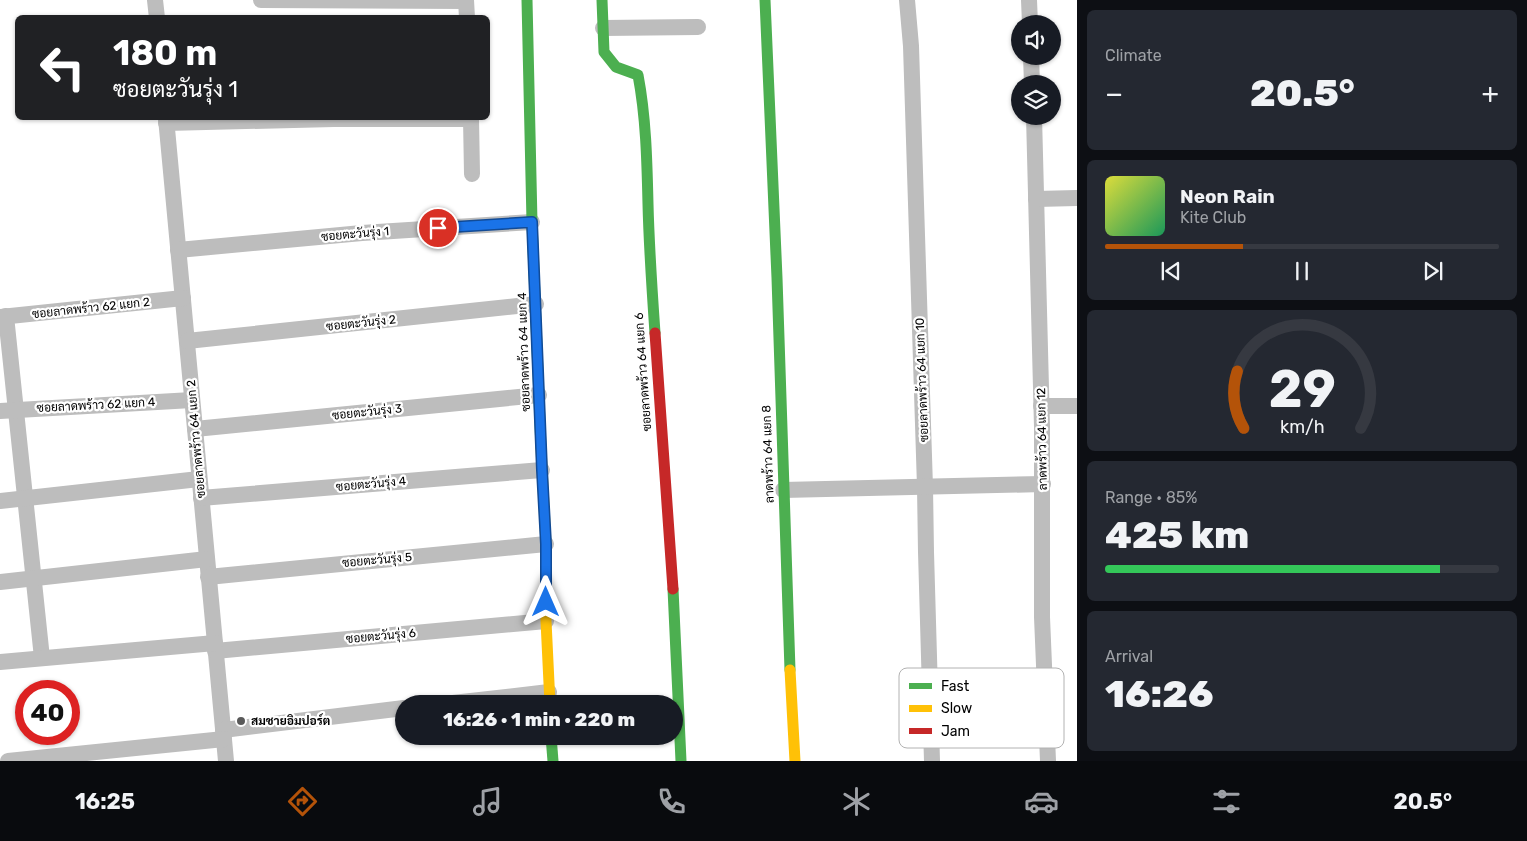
<!DOCTYPE html>
<html lang="en">
<head>
<meta charset="utf-8">
<style>
  :root { --surface:#171b24; --page:#242831; --text:#f1f3f6; --muted:#9ea1a6; --line:#363941; --accent:#b45309 }
  body { margin:0; font-family:Rubik,Sarabun,sans-serif; background:var(--page); color:var(--text); height:100vh; display:flex; flex-direction:column; font-size:19px; white-space:nowrap }
  * { box-sizing:border-box; margin:0 }
  p { font-size:16px; color:var(--muted) }
  .icon { flex:none; width:28px; height:28px; fill:none; stroke:currentColor; stroke-width:2; stroke-linecap:round; stroke-linejoin:round }
  .map { position:relative; flex:1; overflow:hidden }
  .sheet { display:flex; flex-direction:column; gap:10px; padding:10px; background:#0d0f14; width:450px }
  .sheet>* { flex:none }
  .top-card { position:absolute; left:15px; top:15px; width:475px; height:105px; border-radius:8px; box-shadow:0 1px 4px #0004; background:#202124; color:#fff; overflow:hidden }
  .controls { position:absolute; left:1011px; top:15px; display:grid; gap:10px }
  .controls a { display:grid; place-items:center; width:50px; height:50px; border-radius:50%; background:var(--surface); box-shadow:0 1px 4px #0004; font-size:25px }
  .speed { position:absolute; left:15px; top:680px; display:flex; gap:10px; font-size:25px; font-weight:700; text-align:center }
  .speed>* { display:grid; place-content:center; width:65px; height:65px; border-radius:50%; background:var(--surface); box-shadow:0 1px 4px #0004; line-height:1 }
  .speed .limit { border:8px solid #d22; background:#fff; color:#111 }
  .pin { position:absolute; display:grid; place-items:center; width:42px; height:42px; color:#fff; margin:-21px; border:2px solid #fff; border-radius:50%; box-shadow:0 1px 5px #0007 }
  .me { position:absolute; width:55px; margin:-28px; rotate:0deg; stroke-linejoin:round; filter:drop-shadow(0 0 4px #0008) }
  .turn { display:flex; align-items:center; gap:18px; height:105px; padding:0 15px; font-size:22px }
  .turn .icon { width:65px; height:65px; stroke-width:2.5 }
  .turn b { display:block; font-size:35px; line-height:42px }
  .big { font-size:38px; font-weight:800; line-height:1.1 }
  .sheet .widget { flex:1; display:flex; flex-direction:column; justify-content:center; gap:8px; min-width:0; padding:0 18px; border-radius:8px; background:var(--page) }
  .sheet .dial { align-items:center; gap:0 }
  .dial svg { height:130px; overflow:visible; fill:none; stroke:var(--line); stroke-width:7; stroke-linecap:round; text-anchor:middle }
  .dial text { fill:var(--text); stroke:none }
  .song { display:flex; align-items:center; gap:15px }
  .cover { width:60px; height:60px; border-radius:8px; background:linear-gradient(135deg,hsl(60 70% 55%),hsl(150 70% 35%)) }
  .played { height:5px; border-radius:2px; background:linear-gradient(90deg,var(--accent) 35%,var(--line) 35%) }
  .keys { display:flex; justify-content:space-around; direction:ltr }
  .heat { display:flex; justify-content:space-between; align-items:center; font-size:28px; direction:ltr }
  .charge { height:8px; border-radius:4px; background:linear-gradient(90deg,#34c759 85%,var(--line) 0) }
  .trip { position:absolute; left:395px; top:695px; width:288px; height:50px; border-radius:25px; background:var(--surface); box-shadow:0 1px 4px #0004; font-weight:800; line-height:50px; text-align:center }
  .menu { display:flex; height:80px; justify-content:space-around; align-items:center; background:#090b0e; color:var(--muted) }
  .menu .icon { width:35px; height:35px }
  .menu .current { color:var(--accent) }
  .menu b { font-size:22px; color:var(--text) }
  main { display:flex; flex:1; min-height:0 }
  .map>svg:first-child { display:block }
</style>
</head>
<body>
<main>
<div class="map">
<svg width="1077" height="761" viewBox="0 0 1077 761">
  <rect width="100%" height="100%" fill="#fff"/>
  <g fill="none" stroke-linecap="round" stroke-linejoin="round">
    <g stroke="#bdbdbd" stroke-width="16">
      <path d="M155,0L157,18"/>
      <path d="M261,0L466,1"/>
      <path d="M466,0L467,18"/>
      <path d="M907,0L911,46L925,487L926,552L932,761"/>
      <path d="M1029,0L1030,24"/>
      <path d="M603,28L698,27"/>
      <path d="M1031,56L1032,84"/>
      <path d="M1034,116L1042,427V617L1048,761"/>
      <path d="M166,118L226,761"/>
      <path d="M471,118L472,174"/>
      <path d="M166,123L334,119H471"/>
      <path d="M1036,199L1077,198"/>
      <path d="M178,250L362,233L532,222"/>
      <path d="M6,316L42,658"/>
      <path d="M0,317L183,298"/>
      <path d="M187,341L536,304"/>
      <path d="M1041,406H1077"/>
      <path d="M0,411L192,400"/>
      <path d="M195,429L539,395"/>
      <path d="M783,490L1043,484"/>
      <path d="M201,498L542,470"/>
      <path d="M0,501L199,479"/>
      <path d="M208,577L546,544"/>
      <path d="M0,582L207,559"/>
      <path d="M215,651L546,621"/>
      <path d="M0,662L215,643"/>
      <path d="M444,704L549,692"/>
      <path d="M223,730L404,708"/>
      <path d="M8,761L224,739"/>
    </g>
    <g stroke="#4caf50" stroke-width="11">
      <path d="M527,0L532,222L541,448"/>
      <path d="M602,0L604,52L616,67L638,75C646,117 647,161 648,204C649,247 652,290 655,333"/>
      <path d="M765,0L777,278L790,670"/>
      <path d="M673,589L681,761"/>
      <path d="M551,736L553,761"/>
    </g>
    <g stroke="#ffc107" stroke-width="11">
      <path d="M541,448L546,544V621L550,704"/>
      <path d="M790,670L795,761"/>
    </g>
    <path stroke="#c62828" stroke-width="11" d="M655,333L673,589"/>
  </g>
  <g fill="none" stroke-linecap="round" stroke-linejoin="round">
    <g stroke="#114b97" stroke-width="12">
      <path id="route" d="M438,228L532,222L542,470L546,544V602"/>
    </g>
    <use href="#route" stroke="#1a73e8" stroke-width="9"/>
  </g>
  <circle fill="#595959" stroke="#fff" stroke-width="2" cx="241" cy="721" r="5"/>
  <g text-anchor="middle" stroke-width="4.5" stroke-linejoin="round" paint-order="stroke">
    <g font-size="12" fill="#000" stroke="#fff">
      <text transform="translate(355 234) rotate(-5)" y="4">ซอยตะวันรุ่ง 1</text>
      <text transform="translate(91 308) rotate(-6)" y="4">ซอยลาดพร้าว 62 แยก 2</text>
      <text transform="translate(361 323) rotate(-6)" y="4">ซอยตะวันรุ่ง 2</text>
      <text transform="translate(524 352) rotate(-92)" y="4">ซอยลาดพร้าว 64 แยก 4</text>
      <text transform="translate(643 372) rotate(-94)" y="4">ซอยลาดพร้าว 64 แยก 6</text>
      <text transform="translate(922 380) rotate(-92)" y="4">ซอยลาดพร้าว 64 แยก 10</text>
      <text transform="translate(96 405) rotate(-3)" y="4">ซอยลาดพร้าว 62 แยก 4</text>
      <text transform="translate(367 412) rotate(-6)" y="4">ซอยตะวันรุ่ง 3</text>
      <text transform="translate(196 439) rotate(-95)" y="4">ซอยลาดพร้าว 64 แยก 2</text>
      <text transform="translate(1042 439) rotate(-91)" y="4">ลาดพร้าว 64 แยก 12</text>
      <text transform="translate(768 454) rotate(-92)" y="4">ลาดพร้าว 64 แยก 8</text>
      <text transform="translate(371 484) rotate(-5)" y="4">ซอยตะวันรุ่ง 4</text>
      <text transform="translate(377 560) rotate(-5)" y="4">ซอยตะวันรุ่ง 5</text>
      <text transform="translate(381 636) rotate(-5)" y="4">ซอยตะวันรุ่ง 6</text>
    </g>
    <g font-size="12" font-weight="bold" fill="#000" stroke="#fff" text-anchor="start">
      <text x="251" y="725">สมชายอิมปอร์ต</text>
    </g>
  </g>
  <rect x="899" y="668" width="165" height="80" rx="8" fill="#fff" stroke="#b2b2b2" stroke-width="1"/>
  <rect x="909" y="683" width="23" height="6" fill="#4caf50"/>
  <rect x="909" y="705" width="23" height="7" fill="#ffc107"/>
  <rect x="909" y="728" width="23" height="6" fill="#c62828"/>
  <g font-size="14" fill="#000">
    <text x="941" y="691">Fast</text>
    <text x="941" y="713">Slow</text>
    <text x="941" y="736">Jam</text>
  </g>
</svg>
<div class="controls">
<a><svg class="icon" aria-label="sound" viewBox="0 0 24 24"><path d="M4 9h4l5-4v14l-5-4H4zM17 9q2 3 0 6"/></svg></a>
<a><svg class="icon" aria-label="layers" viewBox="0 0 24 24"><path d="M12 4l9 5-9 5-9-5zM3 14l9 5 9-5"/></svg></a>
</div>
<div class="speed"><div class="limit">40</div></div>
<div class="pin" style="left:438px;top:228px;background:#d93025"><svg class="icon" aria-label="arrive" viewBox="0 0 24 24"><path d="M6 21V4h12l-3 4 3 4H6"/></svg></div>
<svg class="me" style="left:546px;top:602px" viewBox="-20 -20 40 40"><path d="M0-17L14 15 0 8-14 15z" fill="#1a73e8" stroke="#fff" stroke-width="4"/></svg>
<div class="trip">16:26 · 1 min · 220 m</div>
<div class="top-card">
<div class="turn"><svg class="icon" aria-label="left" viewBox="0 0 24 24"><path d="M17 20v-9H6M10 6l-5 5 5 5"/></svg><div><b>180 m</b>ซอยตะวันรุ่ง 1</div></div>
</div>
</div>
<section class="sheet">
<div class="widget"><p>Climate</p>
<div class="heat"><a>−</a><b class="big">20.5°</b><a>+</a></div>
</div>
<div class="widget">
<div class="song"><i class="cover"></i><div><b>Neon Rain</b><p>Kite Club</p></div></div>
<div class="played"></div>
<div class="keys"><svg class="icon" aria-label="previous" viewBox="0 0 24 24"><path d="M18 5L8 12l10 7zM5 5v14"/></svg><svg class="icon" aria-label="pause" viewBox="0 0 24 24"><path d="M8 5v14M16 5v14"/></svg><svg class="icon" aria-label="next" viewBox="0 0 24 24"><path d="M6 5l10 7-10 7zM19 5v14"/></svg></div>
</div>
<div class="widget dial"><svg viewBox="0 0 100 80">
<path d="M14 69A42 42 0 1 1 86 69"/>
<path d="M14 69A42 42 0 0 1 10 34" stroke="#b45309"/>
<text x="50" y="56" font-size="32" font-weight="700">29</text>
<text x="50" y="72" font-size="11">km/h</text>
</svg></div>
<div class="widget"><p>Range · 85%</p><b class="big">425 km</b><div class="charge"></div></div>
<div class="widget"><p>Arrival</p><b class="big">16:26</b></div>
</section>
</main>
<nav class="menu">
<b>16:25</b>
<svg class="icon current" aria-label="directions" viewBox="0 0 24 24"><path d="M12 3l9 9-9 9-9-9zM9 14v-3h6M13 9l2 2-2 2"/></svg>
<svg class="icon" aria-label="music" viewBox="0 0 24 24"><path d="M9 18V5l10-2v13"/><circle cx="6" cy="18" r="3"/><circle cx="16" cy="16" r="3"/></svg>
<svg class="icon" aria-label="phone" viewBox="0 0 24 24"><path d="M5 4h4l2 5-3 2q2 4 5 5l2-3 5 2v4C11 20 4 13 5 4z"/></svg>
<svg class="icon" aria-label="climate" viewBox="0 0 24 24"><path d="M12 3v18M4 7l16 10M4 17L20 7"/></svg>
<svg class="icon" aria-label="car" viewBox="0 0 24 24"><path d="M5 17H2v-5l4-1 3-4h7l3 4 3 1v5h-3M9 17h6M6 11h13"/><circle cx="7" cy="17" r="2"/><circle cx="17" cy="17" r="2"/></svg>
<svg class="icon" aria-label="filters" viewBox="0 0 24 24"><path d="M4 7h16M4 17h16"/><circle cx="9" cy="7" r="2"/><circle cx="15" cy="17" r="2"/></svg>
<b>20.5°</b>
</nav>
</body>
</html>
